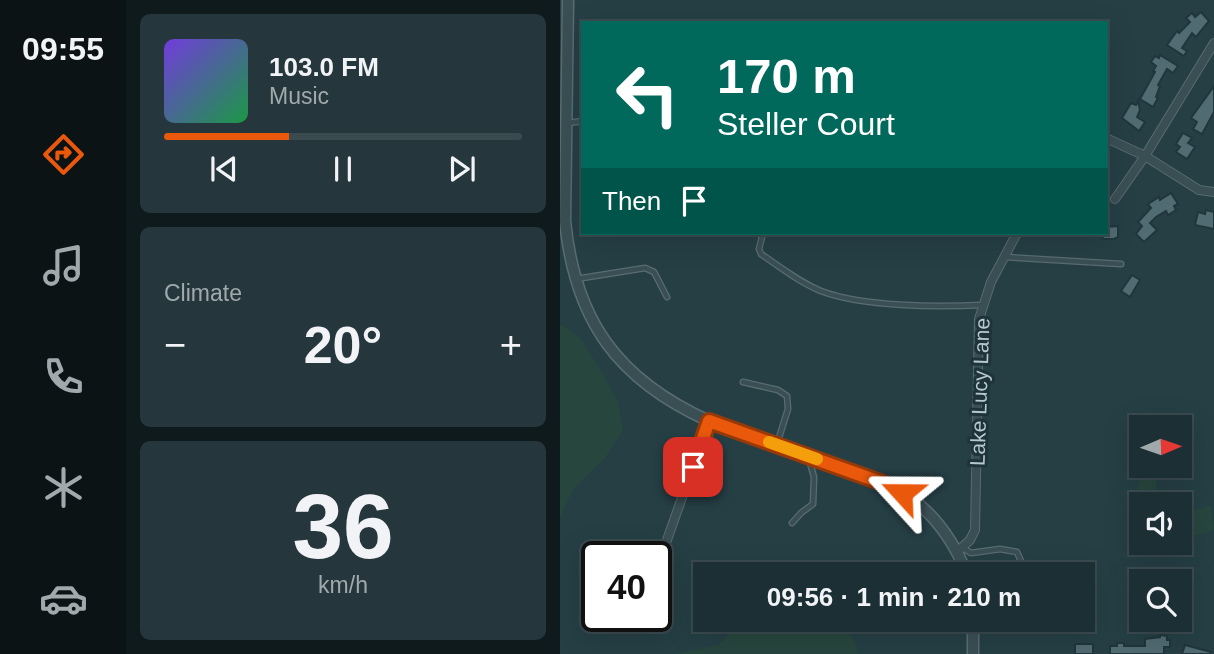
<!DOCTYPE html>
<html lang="en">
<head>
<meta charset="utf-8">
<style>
  :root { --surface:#1c2f34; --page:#25373c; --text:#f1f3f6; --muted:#a0a9ac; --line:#3a4a4f; --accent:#ea580c }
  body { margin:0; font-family:Arial,sans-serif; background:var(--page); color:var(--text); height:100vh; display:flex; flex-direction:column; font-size:26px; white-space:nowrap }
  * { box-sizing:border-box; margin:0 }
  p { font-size:23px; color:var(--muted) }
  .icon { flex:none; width:38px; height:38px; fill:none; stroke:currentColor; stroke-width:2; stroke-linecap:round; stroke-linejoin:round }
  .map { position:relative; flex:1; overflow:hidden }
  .details { display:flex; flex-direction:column; gap:14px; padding:14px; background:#0f1a1d; width:434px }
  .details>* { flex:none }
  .banner { position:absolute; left:21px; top:21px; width:527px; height:214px; border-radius:0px; box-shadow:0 7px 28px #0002,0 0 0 2px var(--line); background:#00695c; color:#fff; overflow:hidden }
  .needle { width:46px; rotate:88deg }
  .buttons { position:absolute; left:569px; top:415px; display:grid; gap:14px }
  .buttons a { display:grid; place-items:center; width:63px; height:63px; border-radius:0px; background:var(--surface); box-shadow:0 7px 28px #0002,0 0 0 2px var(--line); font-size:35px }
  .speed { position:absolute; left:21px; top:541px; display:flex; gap:14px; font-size:35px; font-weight:700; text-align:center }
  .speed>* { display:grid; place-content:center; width:91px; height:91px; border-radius:50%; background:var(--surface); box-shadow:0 7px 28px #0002,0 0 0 2px var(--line); line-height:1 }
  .speed .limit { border:4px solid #111; border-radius:10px; background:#fff; color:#111 }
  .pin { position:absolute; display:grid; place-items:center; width:60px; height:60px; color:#fff; margin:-30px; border-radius:14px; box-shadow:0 4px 10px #0006 }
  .me { position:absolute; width:77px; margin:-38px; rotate:294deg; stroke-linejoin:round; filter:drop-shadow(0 0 5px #0008) }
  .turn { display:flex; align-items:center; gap:24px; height:147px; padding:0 21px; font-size:32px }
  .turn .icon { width:91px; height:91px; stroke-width:2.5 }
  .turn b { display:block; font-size:49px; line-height:60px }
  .then { display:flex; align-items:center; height:66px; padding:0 21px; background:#0003; gap:14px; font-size:26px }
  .big { font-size:52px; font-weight:700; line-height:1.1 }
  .details .widget { flex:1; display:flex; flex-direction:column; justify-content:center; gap:10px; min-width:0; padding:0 24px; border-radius:10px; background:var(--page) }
  .details .dial { align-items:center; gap:0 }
  .dial b { font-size:91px; line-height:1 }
  .song { display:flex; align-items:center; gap:21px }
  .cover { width:84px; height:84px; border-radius:10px; background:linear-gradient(135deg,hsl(260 70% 55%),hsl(140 70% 35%)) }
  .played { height:7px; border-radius:4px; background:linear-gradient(90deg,var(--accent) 35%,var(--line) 35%) }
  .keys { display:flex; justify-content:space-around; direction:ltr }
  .heat { display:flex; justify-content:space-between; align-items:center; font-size:38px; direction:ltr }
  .trip { position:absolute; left:133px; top:562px; width:402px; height:70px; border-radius:0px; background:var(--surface); box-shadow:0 7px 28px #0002,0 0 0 2px var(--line); font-weight:700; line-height:70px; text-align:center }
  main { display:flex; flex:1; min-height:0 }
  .menu { display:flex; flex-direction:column; width:126px; justify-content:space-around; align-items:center; background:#0b1315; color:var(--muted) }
  .menu .icon { width:49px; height:49px }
  .menu .selected { color:var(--accent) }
  .menu b { font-size:32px; color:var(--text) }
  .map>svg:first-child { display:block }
</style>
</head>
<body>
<main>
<nav class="menu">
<b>09:55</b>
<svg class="icon selected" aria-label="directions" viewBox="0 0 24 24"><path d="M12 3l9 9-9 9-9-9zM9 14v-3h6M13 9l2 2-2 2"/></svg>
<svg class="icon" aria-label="music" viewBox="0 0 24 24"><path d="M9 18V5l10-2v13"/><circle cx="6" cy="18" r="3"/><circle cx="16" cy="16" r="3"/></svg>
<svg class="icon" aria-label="phone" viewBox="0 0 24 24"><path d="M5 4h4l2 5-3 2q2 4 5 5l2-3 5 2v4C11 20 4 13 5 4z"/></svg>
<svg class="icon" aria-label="climate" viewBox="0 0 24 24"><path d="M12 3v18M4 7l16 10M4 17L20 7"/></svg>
<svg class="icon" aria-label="car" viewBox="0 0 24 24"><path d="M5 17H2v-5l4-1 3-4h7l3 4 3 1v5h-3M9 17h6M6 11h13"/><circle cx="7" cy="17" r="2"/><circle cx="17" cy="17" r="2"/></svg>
</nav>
<section class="details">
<div class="widget">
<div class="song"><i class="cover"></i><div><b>103.0 FM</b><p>Music</p></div></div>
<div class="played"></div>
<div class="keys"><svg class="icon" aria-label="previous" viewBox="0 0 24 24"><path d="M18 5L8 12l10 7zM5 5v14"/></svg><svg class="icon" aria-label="pause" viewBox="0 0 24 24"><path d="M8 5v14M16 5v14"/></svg><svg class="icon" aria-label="next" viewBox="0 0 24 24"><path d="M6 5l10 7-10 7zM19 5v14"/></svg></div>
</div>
<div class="widget"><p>Climate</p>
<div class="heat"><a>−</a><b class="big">20°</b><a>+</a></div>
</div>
<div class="widget dial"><b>36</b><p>km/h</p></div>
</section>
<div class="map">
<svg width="654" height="654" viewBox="0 0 654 654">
  <rect width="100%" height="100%" fill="#253f45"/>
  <g fill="#27463e">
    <path d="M0,326H4L22,340L43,374L58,402L63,430L45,458L13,489L0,519Z"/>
    <path d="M580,476L597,478L595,495L577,493Z"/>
    <path d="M651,505L654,530L626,538L620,514Z"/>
    <path d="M184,620H280L294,640L298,654H115L158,645Z"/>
  </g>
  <g fill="#516b73" stroke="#20363c" stroke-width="2">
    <path d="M641,12L649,21L636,37L632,33L622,48L627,51L624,56L607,45L617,31L619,33L630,22L626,18L632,13L635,17Z"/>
    <path d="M600,55L618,66L613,73L607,69L598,85L600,86L596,97L598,98L593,107L580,99L595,72L593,71L596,66L591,62L595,56L599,58Z"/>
    <path d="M654,86V112L642,134L633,129L637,122L631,118Z"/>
    <path d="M578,101L580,110L577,117L585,122L579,131L562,118L571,103L576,105Z"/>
    <path d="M623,133L632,138L628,143L635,147L627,159L616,152L620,147L616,144Z"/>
    <path d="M611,193L618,204L614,206L616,210L608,215L606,211L596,217L590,223L597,230L584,242L576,234L582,226L578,222L591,208L588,204L599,197L600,200Z"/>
    <path d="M646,210L654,212V229L635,225L638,212L645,214Z"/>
    <path d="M558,226V237L554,239H544L537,233H546V227Z"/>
    <path d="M572,275L580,280L570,297L561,291Z"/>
    <path d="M600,635L607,636V640H610V647H604V654H550V646H557V643H564V646H585V639L600,637Z"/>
    <rect x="515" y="644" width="18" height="10"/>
    <path d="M625,645L651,652L650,654H622Z"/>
  </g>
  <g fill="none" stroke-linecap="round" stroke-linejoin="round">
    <g stroke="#586c72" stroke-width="7">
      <g id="service">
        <path d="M8,123L23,121"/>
        <path d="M203,233L199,249L201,254C220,267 239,282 261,291C303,307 377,307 422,305"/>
        <path d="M445,257L561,264"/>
        <path d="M16,279L85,268L94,272L107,297"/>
        <path d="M183,382L218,390L227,396L228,409L217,444"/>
        <path d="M232,523L241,513L253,504L254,477L248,456"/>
        <path d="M403,548L411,553L440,549L457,552L461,561V574"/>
      </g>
    </g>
    <g stroke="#586c72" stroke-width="10">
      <g id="minor">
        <path d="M546,138L585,156L639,190L654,192"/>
        <path d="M555,199L585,156L654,43"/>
        <path d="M398,551L410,540L415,530L419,319L431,282L457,233"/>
        <path d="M101,557L149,421"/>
      </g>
    </g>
    <g stroke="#586c72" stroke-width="13">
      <g id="tertiary">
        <path d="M8,0L5,221C15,321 58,380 149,421C192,436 234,451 276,466C301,475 329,482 350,497C377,517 395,544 407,574"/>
        <path d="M413,654V620"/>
      </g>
    </g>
    <use href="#service" stroke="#3a4f54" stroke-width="4.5"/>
    <use href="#minor" stroke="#3a4f54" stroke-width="8"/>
    <use href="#tertiary" stroke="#3a4f54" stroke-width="10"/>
  </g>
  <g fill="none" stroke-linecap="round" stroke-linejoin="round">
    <g stroke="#983908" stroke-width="18">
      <path id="route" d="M133,467L149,421L320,482L342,493"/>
    </g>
    <use href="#route" stroke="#ea580c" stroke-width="12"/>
    <path stroke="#f59e0b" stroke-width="12" d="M209,442L257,459"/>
  </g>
  <g text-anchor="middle" stroke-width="6" stroke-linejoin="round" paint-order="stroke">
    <g font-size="21" fill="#b7c8ce" stroke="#1e343a">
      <text transform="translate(420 392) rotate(-88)" y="7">Lake Lucy Lane</text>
    </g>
  </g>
</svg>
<div class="buttons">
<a><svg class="needle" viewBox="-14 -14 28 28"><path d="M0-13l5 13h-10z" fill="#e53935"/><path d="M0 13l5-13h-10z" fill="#a0a9ac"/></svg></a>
<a><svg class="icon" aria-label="sound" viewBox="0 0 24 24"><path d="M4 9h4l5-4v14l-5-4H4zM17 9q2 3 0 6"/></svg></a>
<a><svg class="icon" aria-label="search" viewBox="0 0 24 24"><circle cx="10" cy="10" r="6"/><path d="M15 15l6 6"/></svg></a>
</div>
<div class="speed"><div class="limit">40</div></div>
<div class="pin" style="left:133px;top:467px;background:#d93025"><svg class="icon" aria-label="arrive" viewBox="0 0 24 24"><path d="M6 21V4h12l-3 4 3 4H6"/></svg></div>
<svg class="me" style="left:342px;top:493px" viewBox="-20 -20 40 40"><path d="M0-17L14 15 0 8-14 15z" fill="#ea580c" stroke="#fff" stroke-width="4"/></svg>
<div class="trip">09:56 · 1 min · 210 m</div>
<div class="banner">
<div class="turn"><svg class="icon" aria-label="left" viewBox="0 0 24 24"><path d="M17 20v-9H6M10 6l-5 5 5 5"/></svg><div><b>170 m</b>Steller Court</div></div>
<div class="then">Then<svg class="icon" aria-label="arrive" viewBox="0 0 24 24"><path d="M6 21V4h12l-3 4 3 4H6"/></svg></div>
</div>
</div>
</main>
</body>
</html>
